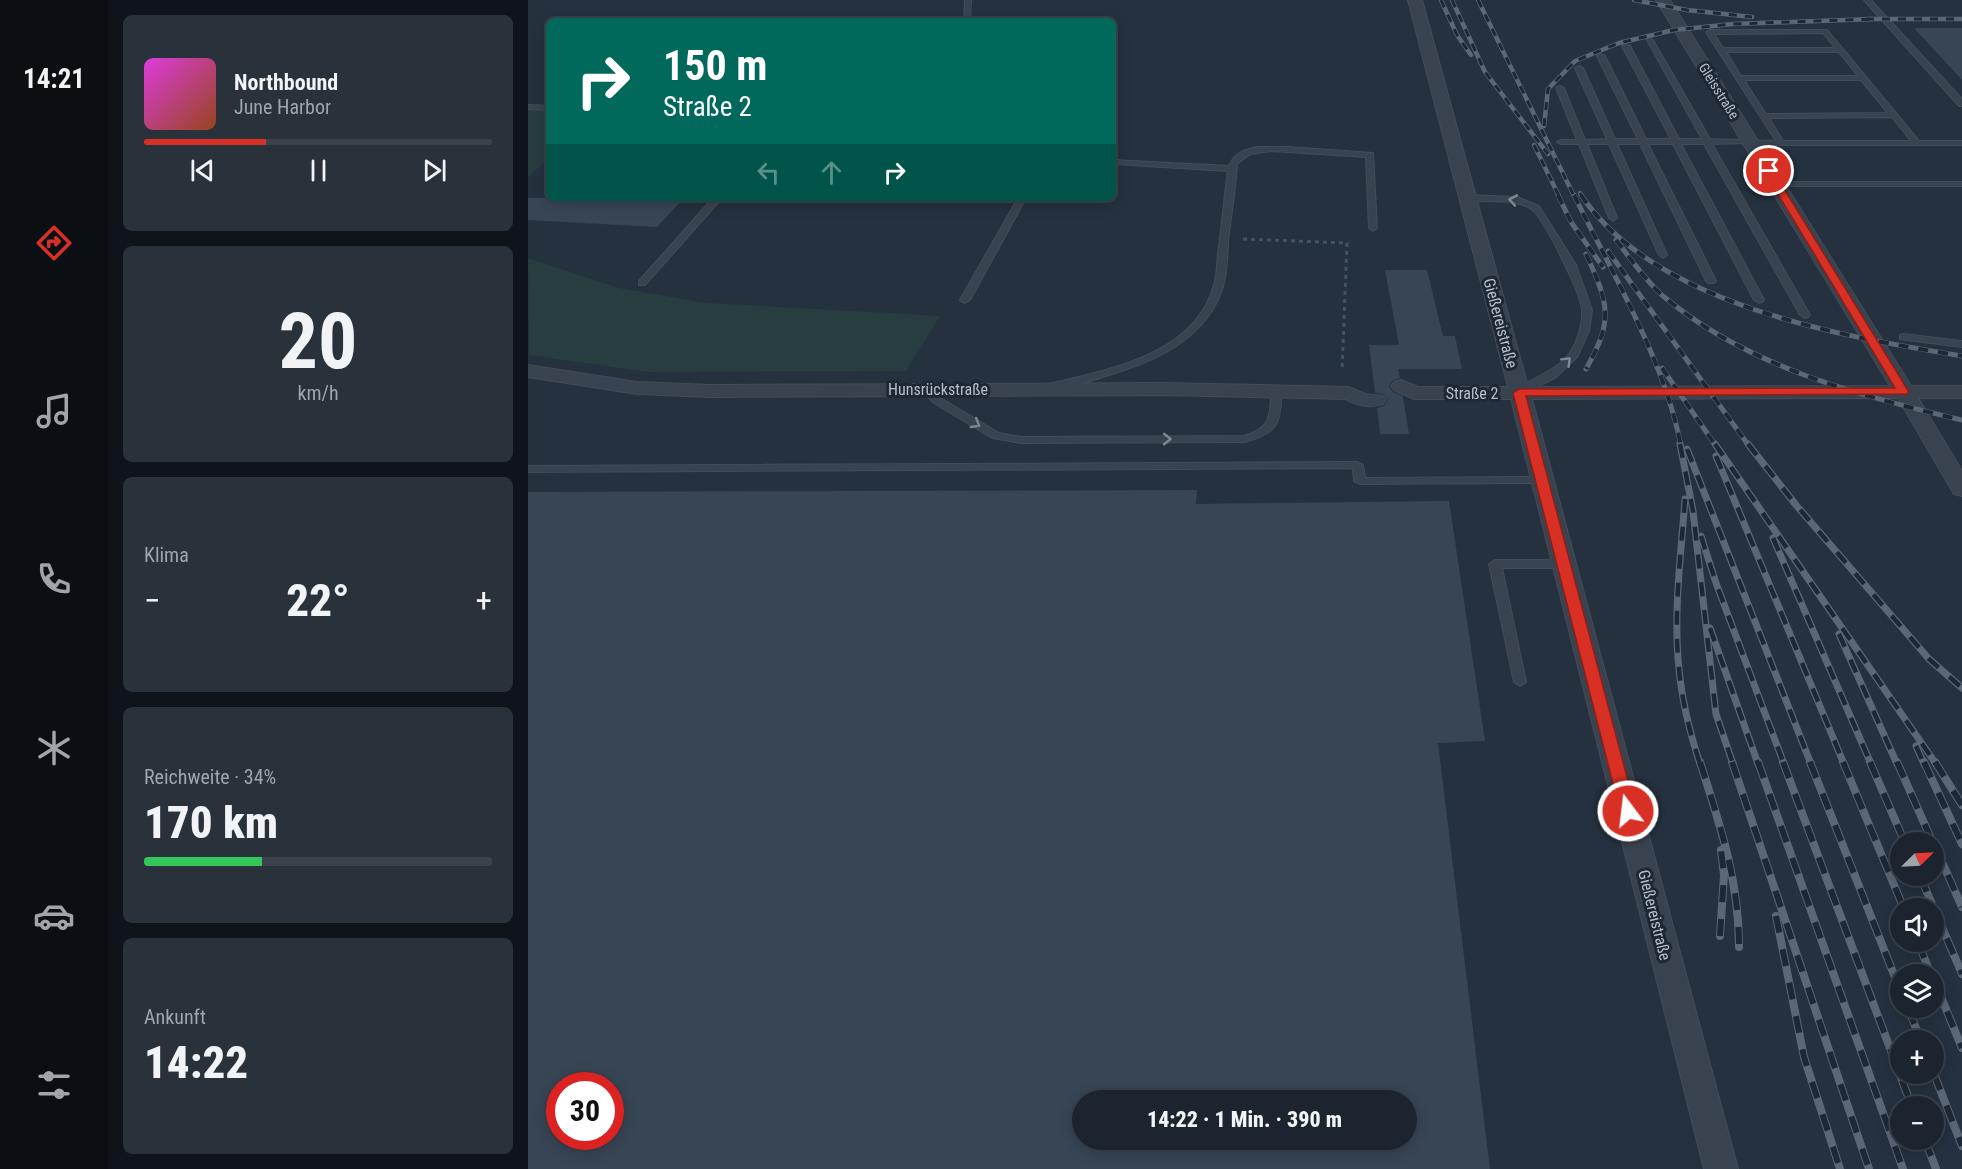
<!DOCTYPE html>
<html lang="de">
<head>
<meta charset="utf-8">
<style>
  :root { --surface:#1c252f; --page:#29313b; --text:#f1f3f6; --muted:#a0a5aa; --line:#3a424b; --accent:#d93025 }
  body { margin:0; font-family:"Roboto Condensed",sans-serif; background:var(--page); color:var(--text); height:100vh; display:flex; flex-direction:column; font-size:22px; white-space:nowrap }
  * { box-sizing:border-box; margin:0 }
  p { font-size:20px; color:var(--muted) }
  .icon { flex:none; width:33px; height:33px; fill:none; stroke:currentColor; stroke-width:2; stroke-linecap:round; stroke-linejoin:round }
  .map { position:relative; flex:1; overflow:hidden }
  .drawer { display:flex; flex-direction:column; gap:15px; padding:15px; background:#0f141a; width:420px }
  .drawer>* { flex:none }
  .top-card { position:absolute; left:18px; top:18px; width:570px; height:183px; border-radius:9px; box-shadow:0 3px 15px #0003,0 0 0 2px var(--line); background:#00695c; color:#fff; overflow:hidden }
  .needle { width:39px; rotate:66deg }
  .controls { position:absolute; left:1362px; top:832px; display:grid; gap:12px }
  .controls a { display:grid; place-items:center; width:54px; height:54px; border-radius:50%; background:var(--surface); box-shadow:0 3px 15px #0003,0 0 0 2px var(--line); font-size:30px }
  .speed { position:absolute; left:18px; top:1072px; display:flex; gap:12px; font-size:30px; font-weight:700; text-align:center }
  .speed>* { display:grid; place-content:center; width:78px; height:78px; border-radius:50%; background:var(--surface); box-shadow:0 3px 15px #0003,0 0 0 2px var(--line); line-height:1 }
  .speed .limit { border:9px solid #d22; background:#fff; color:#111 }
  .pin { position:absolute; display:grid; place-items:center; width:51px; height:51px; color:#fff; margin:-26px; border:3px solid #fff; border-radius:50%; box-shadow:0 2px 6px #0007 }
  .me { position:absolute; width:66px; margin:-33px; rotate:345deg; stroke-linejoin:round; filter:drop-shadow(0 0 4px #0008) }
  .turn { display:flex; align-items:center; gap:21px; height:126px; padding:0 18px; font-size:27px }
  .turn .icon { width:78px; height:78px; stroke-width:2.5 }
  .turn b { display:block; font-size:42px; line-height:51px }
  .lanes { display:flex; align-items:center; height:57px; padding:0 18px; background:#0003; justify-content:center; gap:30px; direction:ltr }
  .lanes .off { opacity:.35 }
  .big { font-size:45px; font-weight:800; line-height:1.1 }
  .drawer .tile { flex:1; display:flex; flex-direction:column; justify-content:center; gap:9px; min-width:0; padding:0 21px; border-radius:9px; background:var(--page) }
  .drawer .dial { align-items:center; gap:0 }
  .dial b { font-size:78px; line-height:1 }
  .song { display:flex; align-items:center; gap:18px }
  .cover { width:72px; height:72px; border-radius:9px; background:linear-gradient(135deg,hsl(300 70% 55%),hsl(20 70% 35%)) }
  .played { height:6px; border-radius:3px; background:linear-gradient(90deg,var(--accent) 35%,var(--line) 35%) }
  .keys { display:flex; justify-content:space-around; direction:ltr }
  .heat { display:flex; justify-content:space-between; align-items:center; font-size:33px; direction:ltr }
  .charge { height:9px; border-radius:4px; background:linear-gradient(90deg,#34c759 34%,var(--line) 0) }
  .trip { position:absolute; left:544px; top:1090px; width:345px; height:60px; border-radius:30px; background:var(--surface); box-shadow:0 3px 15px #0003,0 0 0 2px var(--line); font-weight:800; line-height:60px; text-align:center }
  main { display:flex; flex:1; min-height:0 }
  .menu { display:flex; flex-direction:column; width:108px; justify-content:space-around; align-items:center; background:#0b0f13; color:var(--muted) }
  .menu .icon { width:42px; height:42px }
  .menu .on { color:var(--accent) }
  .menu b { font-size:27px; color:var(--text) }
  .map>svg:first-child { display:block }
</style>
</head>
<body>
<main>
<nav class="menu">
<b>14:21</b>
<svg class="icon on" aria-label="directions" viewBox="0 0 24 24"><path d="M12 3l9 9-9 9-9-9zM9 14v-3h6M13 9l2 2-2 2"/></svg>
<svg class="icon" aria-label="music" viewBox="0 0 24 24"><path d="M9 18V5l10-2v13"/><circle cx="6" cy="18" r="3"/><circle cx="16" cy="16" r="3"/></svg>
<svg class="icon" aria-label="phone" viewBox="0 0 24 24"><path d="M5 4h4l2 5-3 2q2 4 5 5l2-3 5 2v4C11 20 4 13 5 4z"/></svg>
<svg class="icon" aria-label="climate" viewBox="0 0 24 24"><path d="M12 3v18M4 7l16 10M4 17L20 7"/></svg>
<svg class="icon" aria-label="car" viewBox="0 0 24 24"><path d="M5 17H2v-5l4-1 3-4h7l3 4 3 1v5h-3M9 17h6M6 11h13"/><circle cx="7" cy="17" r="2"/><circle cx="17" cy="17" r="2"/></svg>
<svg class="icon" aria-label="filters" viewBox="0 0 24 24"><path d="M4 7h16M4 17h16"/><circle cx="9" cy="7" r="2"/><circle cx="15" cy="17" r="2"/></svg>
</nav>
<section class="drawer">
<div class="tile">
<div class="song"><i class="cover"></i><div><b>Northbound</b><p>June Harbor</p></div></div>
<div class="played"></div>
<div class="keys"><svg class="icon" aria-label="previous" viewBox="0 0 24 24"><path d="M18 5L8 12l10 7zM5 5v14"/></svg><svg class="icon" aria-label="pause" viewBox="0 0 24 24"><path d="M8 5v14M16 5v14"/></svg><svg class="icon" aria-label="next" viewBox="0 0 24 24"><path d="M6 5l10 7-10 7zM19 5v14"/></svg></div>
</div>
<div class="tile dial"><b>20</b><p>km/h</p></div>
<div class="tile"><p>Klima</p>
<div class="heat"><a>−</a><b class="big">22°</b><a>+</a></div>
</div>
<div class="tile"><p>Reichweite · 34%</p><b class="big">170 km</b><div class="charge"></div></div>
<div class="tile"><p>Ankunft</p><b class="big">14:22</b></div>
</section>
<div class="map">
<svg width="1434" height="1169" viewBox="0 0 1434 1169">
  <rect width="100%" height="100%" fill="#25313f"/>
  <g fill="#273d40">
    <path d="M0,109L21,110V158L0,177Z"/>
    <path d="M0,258L91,288L179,303L412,316L378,371L120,372L1,355Z"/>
  </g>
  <g fill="#384555" fill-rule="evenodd">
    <path d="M1386,28H1434V80Z"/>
    <path d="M0,198H156L129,227L0,220Z"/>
    <path d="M857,270H899L915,336H927L934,369H870L872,378L864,381L861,386L865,392L875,396L881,434H852L849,408L856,406L860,400L855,394L847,393L841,345H871Z"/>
    <path d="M669,490L668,504L921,501L957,741L910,743L962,1169H0V492ZM32,1086H82V1137H32ZM555,1101H879V1140H555Z"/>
  </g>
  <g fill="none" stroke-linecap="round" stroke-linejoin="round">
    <g stroke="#434c58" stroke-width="2">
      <g id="service">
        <path d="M437,0H443L442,21H436Z"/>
        <path d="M1336,0H1343L1434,99V106H1431Z"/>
        <path d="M1181,30H1299L1391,141H1434V145H1223L1219,143L1184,144L1282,315L1280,317L1277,318L1272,315L1176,144H1153L1236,300L1234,302L1231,303L1226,300L1145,144H1120L1188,281L1186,283H1180L1178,281L1112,144H1089L1139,255L1135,258L1131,255L1081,144H1059L1089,218L1085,221L1081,218L1051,144H1033L1029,142L1033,140H1049L1028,88L1032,86L1036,88L1057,140L1079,139L1047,68L1051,66L1055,68L1087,139H1110L1069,56L1073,54L1077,56L1118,139H1143L1094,46L1098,44L1102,46L1151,139H1174L1119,40L1122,38L1125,40L1182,139L1248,141L1178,32ZM1295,33L1307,48H1195L1186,34ZM1198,52H1311L1330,76H1213ZM1216,80H1333L1360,113L1238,114ZM1364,117L1383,141H1255L1241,118Z"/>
        <path d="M0,105L21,106V110L0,109Z"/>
        <path d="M729,147H760L845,153L849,228L845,231L841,228L838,157L743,151L722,154L709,164C708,186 704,210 701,232C699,250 700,270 695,287C679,337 631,360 584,374C569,379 531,391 517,389V385C578,370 667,356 686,285C689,275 689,264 690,253C694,226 696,198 700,171L585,164V160L701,166C706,153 716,150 729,147Z"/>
        <path d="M1247,182H1434V186H1250L1246,184Z"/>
        <path d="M939,195L989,197L1011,206L1048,265L1064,310L1061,331L1049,357L1028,377L995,395L991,396L986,393C1002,377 1027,373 1041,354C1049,344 1055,323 1054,310C1053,294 1016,217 1003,209C984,196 957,204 936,200V196Z"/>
        <path d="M185,198H194L117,285H111V281Z"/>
        <path d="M490,198H498L442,300L437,303L434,302L432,300Z"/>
        <path d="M1375,334L1434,341V347L1372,339V335Z"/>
        <path d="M408,386L413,389L411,397L471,433L493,437L716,436C742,428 743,417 743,392L748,389L753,392C754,423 748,434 717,442L493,443L464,438L406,403L401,398L403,389Z"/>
        <path d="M830,462L835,465L837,478L1015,477L1021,480L1015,483L832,484L826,481L825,468L0,472V466Z"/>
        <path d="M967,560H1036L1042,564L1036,568H974L998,682L992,686L986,682L961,564Z"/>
      </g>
    </g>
    <g stroke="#434c58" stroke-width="2">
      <g id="minor">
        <path d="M880,0H894L1000,387L1362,386L1128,0H1142L1383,386H1434V398H1390L1434,471V496L1426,494L1423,489L1370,398L1004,399L1210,1169H1176L983,399H886L866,390L863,386L866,382L873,380L890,387H980Z"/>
        <path d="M0,365L109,382L182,385L636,383L821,387L837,394L855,396L858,400L855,404C841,408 829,406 817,399L636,395L182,397L109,394L0,377Z"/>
      </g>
    </g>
    <path stroke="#415658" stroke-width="3" stroke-dasharray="4 4" stroke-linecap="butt" d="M715,239L819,243L814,371"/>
    <use href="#service" fill="#39434f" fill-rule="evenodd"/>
    <use href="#minor" fill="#39434f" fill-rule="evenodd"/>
    <g stroke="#5c6776" stroke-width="4.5">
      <g id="rail-far3">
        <path d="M913,0L929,35L943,55"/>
        <path d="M924,0L957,72L1020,154"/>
        <path d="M950,0L1046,196"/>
        <path d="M1106,0L1159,10L1224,17"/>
        <path d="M1338,19H1434"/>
        <path d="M1016,126L1020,89L1047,61L1091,43L1146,30L1205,24L1345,19"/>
        <path d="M1006,145L1031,196"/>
        <path d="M1052,193L1054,196"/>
      </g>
    </g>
    <g stroke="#5c6776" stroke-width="5">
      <g id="rail-far2">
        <path d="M1030,195L1043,222L1075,267"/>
        <path d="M1046,195C1084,273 1136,359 1153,446"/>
        <path d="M1053,195C1127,305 1312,336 1434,356"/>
        <path d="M1088,240C1103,259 1117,280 1135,296C1218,366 1331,396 1434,420"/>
        <path d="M1080,251L1221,446"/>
        <path d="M1058,254C1081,304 1086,320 1058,369"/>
        <path d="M1134,368L1188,446"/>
      </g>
    </g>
    <g stroke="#5c6776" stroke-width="7">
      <g id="rail-far1">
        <path d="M1152,444L1165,511L1188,714L1205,764"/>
        <path d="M1187,444L1408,764"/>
        <path d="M1220,444L1268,505L1401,659L1434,688"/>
        <path d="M1159,449L1283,764"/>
        <path d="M1188,456L1316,764"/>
        <path d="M1157,499C1153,555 1145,613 1151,669C1154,702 1162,733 1172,764"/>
        <path d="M1173,536L1188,583L1256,764"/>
        <path d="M1245,538L1343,764"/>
        <path d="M1182,628L1230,764"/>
        <path d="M1311,634L1369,764"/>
        <path d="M1388,746L1396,764"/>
      </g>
    </g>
    <g stroke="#5c6776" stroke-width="8">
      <g id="rail">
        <path d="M1172,762C1192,825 1211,880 1211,947"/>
        <path d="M1204,762L1341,1169"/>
        <path d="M1230,762L1375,1169"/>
        <path d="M1255,762L1384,1107"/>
        <path d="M1282,762L1372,990"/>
        <path d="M1315,762L1376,909"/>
        <path d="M1342,762L1377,843"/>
        <path d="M1369,762L1405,843"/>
        <path d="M1396,762L1434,844"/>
        <path d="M1407,762L1434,805"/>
        <path d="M1406,844L1434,907"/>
        <path d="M1392,876L1434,974"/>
        <path d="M1248,916L1276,1057L1312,1169"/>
        <path d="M1192,936L1196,875L1193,850"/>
        <path d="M1390,942L1403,975"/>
        <path d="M1406,980L1434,1048"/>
        <path d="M1380,1008L1393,1041"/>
        <path d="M1406,1074L1434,1146"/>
        <path d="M1397,1140L1408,1169"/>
      </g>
    </g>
    <use href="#rail-far3" stroke="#1e2834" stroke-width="3" stroke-dasharray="8" stroke-linecap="butt"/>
    <use href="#rail-far2" stroke="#1e2834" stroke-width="4" stroke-dasharray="10" stroke-linecap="butt"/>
    <use href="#rail-far1" stroke="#1e2834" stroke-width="4.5" stroke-dasharray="14" stroke-linecap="butt"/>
    <use href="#rail" stroke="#1e2834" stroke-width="6" stroke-dasharray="17" stroke-linecap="butt"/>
  </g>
  <defs><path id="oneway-chevron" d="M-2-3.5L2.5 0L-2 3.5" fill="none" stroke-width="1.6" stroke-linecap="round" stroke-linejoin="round" transform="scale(1.5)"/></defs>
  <g stroke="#7e8792">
    <use href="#oneway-chevron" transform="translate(985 200) rotate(-170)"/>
    <use href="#oneway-chevron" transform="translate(1039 361) rotate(-45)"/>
    <use href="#oneway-chevron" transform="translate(448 424) rotate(31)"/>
    <use href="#oneway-chevron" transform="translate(639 439)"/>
  </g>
  <path fill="#d93025" stroke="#8d1f18" stroke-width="1.5" d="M1237,169L1245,171L1381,392L1379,394L998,396L1108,811L1106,815H1095L1092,811L985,393L991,389L1367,388L1236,171Z"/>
  <g text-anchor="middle" stroke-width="6" stroke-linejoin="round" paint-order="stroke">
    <g font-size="14" fill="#b6bec9" stroke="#1e2834">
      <text transform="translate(1191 91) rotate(58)" y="5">Gleisstraße</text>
    </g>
    <g font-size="16" fill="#b6bec9" stroke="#1e2834">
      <text transform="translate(973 323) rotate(75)" y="6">Gießereistraße</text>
      <text x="410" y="395">Hunsrückstraße</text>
      <text x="944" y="399">Straße 2</text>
      <text transform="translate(1127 915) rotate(76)" y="6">Gießereistraße</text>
    </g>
  </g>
</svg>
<div class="controls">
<a><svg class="needle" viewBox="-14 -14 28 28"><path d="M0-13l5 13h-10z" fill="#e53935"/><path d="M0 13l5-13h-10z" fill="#a0a5aa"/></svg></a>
<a><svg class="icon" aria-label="sound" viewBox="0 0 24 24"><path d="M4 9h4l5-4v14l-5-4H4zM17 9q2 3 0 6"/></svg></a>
<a><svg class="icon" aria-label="layers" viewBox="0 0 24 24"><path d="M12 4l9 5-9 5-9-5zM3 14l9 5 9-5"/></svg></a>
<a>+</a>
<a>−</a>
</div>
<div class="speed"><div class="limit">30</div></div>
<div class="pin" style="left:1241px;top:171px;background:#d93025"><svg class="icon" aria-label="arrive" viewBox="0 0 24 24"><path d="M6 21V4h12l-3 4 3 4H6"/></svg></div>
<svg class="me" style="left:1100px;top:811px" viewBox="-20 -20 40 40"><circle r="17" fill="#d93025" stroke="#fff" stroke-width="3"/><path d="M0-11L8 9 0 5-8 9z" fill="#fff"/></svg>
<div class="trip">14:22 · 1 Min. · 390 m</div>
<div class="top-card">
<div class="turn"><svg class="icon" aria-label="right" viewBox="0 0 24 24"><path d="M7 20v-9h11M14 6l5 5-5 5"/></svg><div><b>150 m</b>Straße 2</div></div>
<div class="lanes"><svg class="icon off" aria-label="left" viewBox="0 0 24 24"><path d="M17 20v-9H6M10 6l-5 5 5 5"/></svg><svg class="icon off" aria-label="ahead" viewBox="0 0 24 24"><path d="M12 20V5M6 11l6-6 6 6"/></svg><svg class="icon" aria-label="right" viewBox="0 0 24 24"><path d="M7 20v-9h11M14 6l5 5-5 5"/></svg></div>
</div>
</div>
</main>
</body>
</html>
